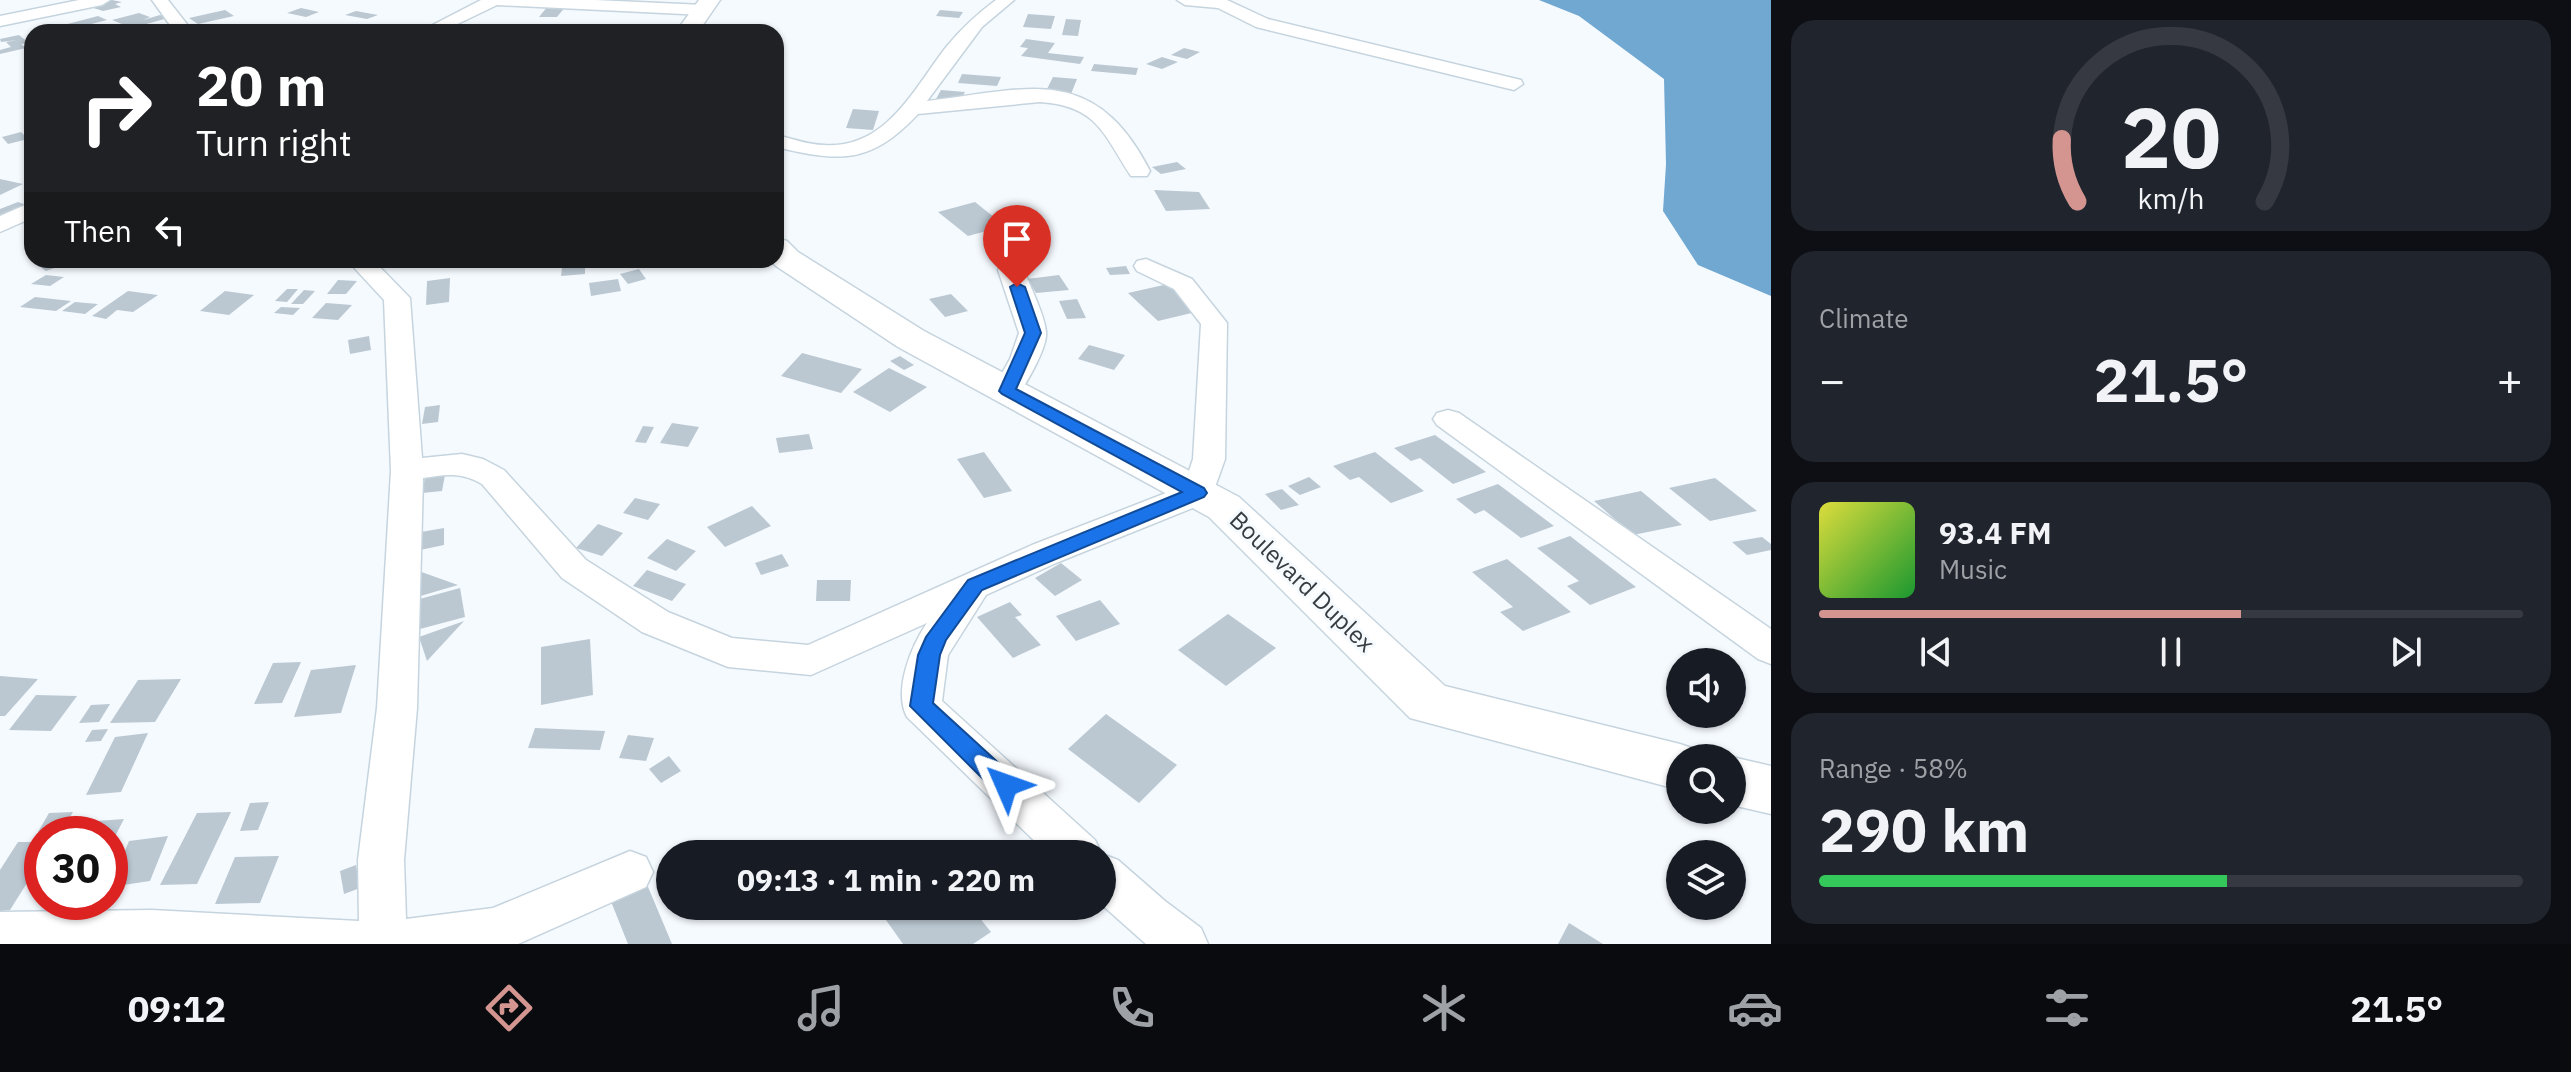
<!DOCTYPE html>
<html lang="en">
<head>
<meta charset="utf-8">
<style>
  :root { --surface:#171b24; --page:#20242c; --text:#f1f3f6; --muted:#9ea1a6; --line:#363941; --accent:#d49590 }
  body { margin:0; font-family:"IBM Plex Sans",sans-serif; background:var(--page); color:var(--text); height:100vh; display:flex; flex-direction:column; font-size:30px; white-space:nowrap }
  * { box-sizing:border-box; margin:0 }
  p { font-size:26px; color:var(--muted) }
  .icon { flex:none; width:44px; height:44px; fill:none; stroke:currentColor; stroke-width:2; stroke-linecap:round; stroke-linejoin:round }
  .map { position:relative; flex:1; overflow:hidden }
  .sheet { display:flex; flex-direction:column; gap:20px; padding:20px; background:#0d0f14; width:800px }
  .sheet>* { flex:none }
  .banner { position:absolute; left:24px; top:24px; width:760px; height:244px; border-radius:24px; box-shadow:0 2px 6px #0004; background:#202124; color:#fff; overflow:hidden }
  .tools { position:absolute; left:1666px; top:648px; display:grid; gap:16px }
  .tools a { display:grid; place-items:center; width:80px; height:80px; border-radius:50%; background:var(--surface); box-shadow:0 2px 6px #0004; font-size:40px }
  .speed { position:absolute; left:24px; top:816px; display:flex; gap:16px; font-size:40px; font-weight:700; text-align:center }
  .speed>* { display:grid; place-content:center; width:104px; height:104px; border-radius:50%; background:var(--surface); box-shadow:0 2px 6px #0004; line-height:1 }
  .speed .limit { border:12px solid #d22; background:#fff; color:#111 }
  .pin { position:absolute; display:grid; place-items:center; width:68px; height:68px; color:#fff; margin:-82px -34px; border-radius:50% 50% 50% 0; rotate:-45deg; box-shadow:0 0 8px #0007 }
  .pin .icon { rotate:45deg }
  .me { position:absolute; width:88px; margin:-44px; rotate:313deg; stroke-linejoin:round; filter:drop-shadow(0 0 6px #0008) }
  .turn { display:flex; align-items:center; gap:28px; height:168px; padding:0 40px; font-size:36px }
  .turn .icon { width:104px; height:104px; stroke-width:2.5 }
  .turn b { display:block; font-size:56px; line-height:68px }
  .then { display:flex; align-items:center; height:76px; padding:0 40px; background:#0003; gap:16px; font-size:30px }
  .big { font-size:60px; font-weight:800; line-height:1.1 }
  .sheet .card { flex:1; display:flex; flex-direction:column; justify-content:center; gap:12px; min-width:0; padding:0 28px; border-radius:24px; background:var(--page) }
  .sheet .dial { align-items:center; gap:0 }
  .dial svg { height:208px; overflow:visible; fill:none; stroke:var(--line); stroke-width:7; stroke-linecap:round; text-anchor:middle }
  .dial text { fill:var(--text); stroke:none }
  .song { display:flex; align-items:center; gap:24px }
  .cover { width:96px; height:96px; border-radius:12px; background:linear-gradient(135deg,hsl(60 70% 55%),hsl(130 70% 35%)) }
  .played { height:8px; border-radius:4px; background:linear-gradient(90deg,var(--accent) 60%,var(--line) 60%) }
  .keys { display:flex; justify-content:space-around; direction:ltr }
  .heat { display:flex; justify-content:space-between; align-items:center; font-size:44px; direction:ltr }
  .charge { height:12px; border-radius:6px; background:linear-gradient(90deg,#34c759 58%,var(--line) 0) }
  .trip { position:absolute; left:656px; top:840px; width:460px; height:80px; border-radius:40px; background:var(--surface); box-shadow:0 2px 6px #0004; font-weight:800; line-height:80px; text-align:center }
  .tabs { display:flex; height:128px; justify-content:space-around; align-items:center; background:#090b0e; color:var(--muted) }
  .tabs .icon { width:56px; height:56px }
  .tabs .active { color:var(--accent) }
  .tabs b { font-size:36px; color:var(--text) }
  main { display:flex; flex:1; min-height:0 }
  .map>svg:first-child { display:block }
</style>
</head>
<body>
<main>
<div class="map">
<svg width="1771" height="944" viewBox="0 0 1771 944">
  <rect width="100%" height="100%" fill="#f5faff"/>
  <path fill="#70a8d1" d="M1539,0H1771V296L1698,265L1663,211L1666,164L1664,79L1579,16Z"/>
  <g fill="#bbc8d2">
    <path d="M112,0L122,2L115,4L121,7L103,11L87,6Z"/>
    <path d="M548,6H566L557,17H539Z"/>
    <path d="M301,8L319,12L306,17L287,13Z"/>
    <path d="M225,10L234,16L198,24L189,18Z"/>
    <path d="M940,10L963,12L959,18L936,16Z"/>
    <path d="M356,11L378,15L367,19L345,15Z"/>
    <path d="M139,13L150,17L143,20L160,15L168,18L132,28L112,20Z"/>
    <path d="M1028,14L1055,16L1051,29L1023,27Z"/>
    <path d="M98,16L107,20L64,31L56,27Z"/>
    <path d="M1066,19L1081,20L1078,36L1062,35Z"/>
    <path d="M19,35L29,43L21,44L26,48L0,54V50L11,47L6,42L17,40L1,42L0,39Z"/>
    <path d="M1026,39L1055,43L1048,53L1084,57L1080,64L1021,56L1028,48L1020,47Z"/>
    <path d="M1184,48L1200,52L1187,59L1171,55Z"/>
    <path d="M1162,57L1178,62L1162,69L1146,64Z"/>
    <path d="M1094,64L1138,68L1136,75L1091,71Z"/>
    <path d="M962,74L1001,77L997,86L958,83Z"/>
    <path d="M1053,77L1077,79L1071,94L1046,91Z"/>
    <path d="M941,90L965,92L960,101L936,99Z"/>
    <path d="M853,109L879,111L873,130L846,128Z"/>
    <path d="M21,132L28,139L8,144L2,137Z"/>
    <path d="M1177,162L1186,169L1161,174L1152,167Z"/>
    <path d="M0,179L23,184L0,195Z"/>
    <path d="M1154,190L1199,192L1210,209L1166,211Z"/>
    <path d="M18,202L32,207L0,221V209Z"/>
    <path d="M975,202L1005,226L968,236L938,212Z"/>
    <path d="M1027,234H1045L1047,251H1029Z"/>
    <path d="M1010,250L1027,253L1021,262L1004,259Z"/>
    <path d="M46,260H68L71,262L46,271L36,264Z"/>
    <path d="M585,266V274L561,276L562,268Z"/>
    <path d="M1126,266L1130,274L1110,275L1106,268Z"/>
    <path d="M639,269L646,279L628,284L620,274Z"/>
    <path d="M46,275L64,277L50,286L31,284Z"/>
    <path d="M1059,275L1069,290L1036,293L1027,279Z"/>
    <path d="M450,278L449,302L426,305L427,281Z"/>
    <path d="M618,279L621,291L591,296L589,283Z"/>
    <path d="M338,280L357,281L346,294H327Z"/>
    <path d="M1168,284L1200,311L1158,321L1128,293Z"/>
    <path d="M287,289H298L287,302L275,301Z"/>
    <path d="M304,290L315,291L303,304H291Z"/>
    <path d="M128,291L158,295L133,312L117,310L106,319L92,316Z"/>
    <path d="M225,291L254,295L229,315L200,311Z"/>
    <path d="M951,294L968,311L945,317L929,299Z"/>
    <path d="M35,297L71,301L56,311L20,307Z"/>
    <path d="M1077,299L1086,318L1067,319L1059,301Z"/>
    <path d="M75,302L98,304L85,314L62,311Z"/>
    <path d="M326,303L352,305L338,320L312,318Z"/>
    <path d="M281,307L300,308L293,315L274,313Z"/>
    <path d="M369,336L371,350L350,354L348,340Z"/>
    <path d="M1089,345L1125,355L1114,370L1078,359Z"/>
    <path d="M802,353L862,369L841,393L781,376Z"/>
    <path d="M900,356L914,365L904,370L890,361Z"/>
    <path d="M889,368L927,387L890,412L853,392Z"/>
    <path d="M440,405L438,422L422,424L425,407Z"/>
    <path d="M672,423L699,427L688,447L660,443Z"/>
    <path d="M643,426L654,427L646,443L635,442Z"/>
    <path d="M809,434L813,449L779,453L776,438Z"/>
    <path d="M1435,435L1486,472L1453,484L1420,458L1411,461L1394,448Z"/>
    <path d="M984,452L1012,491L984,498L957,459Z"/>
    <path d="M1375,452L1424,491L1391,503L1359,477L1350,480L1333,466Z"/>
    <path d="M445,475L442,491L422,493L425,477Z"/>
    <path d="M1309,477L1321,487L1300,495L1288,486Z"/>
    <path d="M1715,478L1757,511L1710,521L1669,488Z"/>
    <path d="M1498,484L1554,526L1521,538L1484,510L1475,514L1456,499Z"/>
    <path d="M1282,489L1299,505L1281,510L1265,494Z"/>
    <path d="M1641,491L1682,525L1633,535L1594,501Z"/>
    <path d="M635,498L660,504L648,520L623,513Z"/>
    <path d="M752,506L771,526L725,547L707,527Z"/>
    <path d="M598,524L623,533L602,556L576,548Z"/>
    <path d="M444,528V545L420,550L421,532Z"/>
    <path d="M1570,536L1636,587L1590,605L1567,586L1579,581L1537,548Z"/>
    <path d="M1762,537L1771,544V550L1747,555L1732,542Z"/>
    <path d="M667,539L696,551L676,571L647,558Z"/>
    <path d="M782,554L789,566L761,575L755,563Z"/>
    <path d="M1507,559L1571,612L1523,631L1500,612L1513,607L1472,572Z"/>
    <path d="M1061,563L1082,580L1055,596L1035,578Z"/>
    <path d="M413,569L458,585L417,597Z"/>
    <path d="M647,570L686,584L672,601L633,586Z"/>
    <path d="M817,580H851L850,601H816Z"/>
    <path d="M460,588L465,617L420,629L416,600Z"/>
    <path d="M1100,600L1120,624L1076,641L1056,616Z"/>
    <path d="M1010,602L1022,615L1015,617L1041,645L1013,658L977,617Z"/>
    <path d="M1228,614L1276,648L1226,686L1178,650Z"/>
    <path d="M464,621L427,661L419,637Z"/>
    <path d="M590,639L593,695L541,705V647Z"/>
    <path d="M301,662L282,703L254,704L273,663Z"/>
    <path d="M356,665L341,713L294,717L311,670Z"/>
    <path d="M0,676L38,679L5,716H0Z"/>
    <path d="M181,679L155,722L110,723L138,680Z"/>
    <path d="M36,695L77,696L51,731L9,730Z"/>
    <path d="M110,704L99,722L79,723L91,705Z"/>
    <path d="M1106,714L1177,765L1139,803L1068,749Z"/>
    <path d="M535,728L605,731L600,750L528,748Z"/>
    <path d="M108,729L101,741L85,742L92,730Z"/>
    <path d="M148,733L121,792L86,795L115,737Z"/>
    <path d="M628,735L654,738L646,761L619,758Z"/>
    <path d="M669,756L681,771L661,783L649,769Z"/>
    <path d="M269,802L258,830L240,831L250,803Z"/>
    <path d="M73,812L62,831L38,832L49,813Z"/>
    <path d="M231,812L197,884L160,885L197,813Z"/>
    <path d="M124,819L110,846V834H76L83,822Z"/>
    <path d="M168,836L150,881L110,887L129,841Z"/>
    <path d="M18,842H42V859L10,910L0,911V870Z"/>
    <path d="M279,856L260,903L215,904L235,857Z"/>
    <path d="M356,865L360,888L344,894L340,871Z"/>
    <path d="M646,882L672,944H628L610,899Z"/>
    <path d="M876,906H970L991,932L973,944H903Z"/>
    <path d="M1569,923L1603,944H1558Z"/>
  </g>
  <g fill="none" stroke-linecap="round" stroke-linejoin="round">
    <g stroke="#c6d4de" stroke-width="3">
      <g id="minor">
        <path d="M79,0H110L102,5L0,26V16Z"/>
        <path d="M152,0H168L193,32H175Z"/>
        <path d="M481,0H595L704,5L712,10L704,15L497,5L441,32H419Z"/>
        <path d="M996,0H1014L982,27L927,101C1028,89 1094,62 1150,171L1147,176H1131C1103,133 1097,106 1040,102L918,114C870,165 840,162 776,147V135C791,138 808,145 824,145C887,149 914,88 947,46C962,28 977,14 996,0Z"/>
        <path d="M1177,0H1227L1268,19L1521,80L1523,84L1514,90L1256,27L1218,8L1185,5Z"/>
        <path d="M32,202V218L0,232V216Z"/>
        <path d="M1146,259L1192,279L1227,323L1225,459L1210,501L1056,563L986,595L948,655L942,701L1095,840L1102,854H1048L907,717C893,691 911,646 927,623L811,675L728,667L642,632L562,578L482,484C462,472 445,474 423,478L417,708L404,860L406,919L493,908L630,851L646,857L653,872L646,887L518,944H0V912L152,910L359,921L358,860L377,708L391,471L384,300L347,260H373L410,298L422,458L462,454L483,459L504,470L586,560L668,612L732,638L808,645L1032,545L1184,486L1193,459L1201,324L1174,289L1137,271L1134,266L1137,261Z"/>
        <path d="M1011,262L1020,265L1024,270C1030,287 1045,315 1046,332C1048,347 1026,384 1017,397L1007,400L997,397L992,391L1010,359L1019,333L998,270L1002,265Z"/>
        <path d="M1448,410L1459,413L1771,629V664L1758,659L1437,425L1433,419L1437,413Z"/>
        <path d="M1102,854L1118,860L1165,901L1201,928L1208,944H1146L1102,905Z"/>
      </g>
    </g>
    <g stroke="#c6d4de" stroke-width="3">
      <g id="tertiary">
        <path d="M699,0H720L698,32H676Z"/>
        <path d="M776,238L787,241L798,252L924,331L1239,497L1445,686L1680,744L1700,751L1703,758H1680V790L1410,718L1209,517L898,347L776,266L770,260H776Z"/>
        <path d="M1732,757L1771,766V814L1732,805Z"/>
      </g>
    </g>
    <use href="#minor" fill="#fff" fill-rule="evenodd"/>
    <use href="#tertiary" fill="#fff" fill-rule="evenodd"/>
  </g>
  <path fill="#1a73e8" stroke="#114b97" stroke-width="2" d="M1017,283L1025,287L1041,333L1016,389L1204,488L1207,493L1204,497L982,590L946,640L940,655L933,703L1015,778L1018,785L1015,793L1006,796L997,793L910,706L918,655L926,637L968,580L1182,492L1002,394L999,391L1025,333L1010,287Z"/>
  <g text-anchor="middle" stroke-width="6" stroke-linejoin="round" paint-order="stroke">
    <g font-size="24" fill="#363c40" stroke="#f5faff">
      <text transform="translate(1302 582) rotate(44)" y="8">Boulevard Duplex</text>
    </g>
  </g>
</svg>
<div class="tools">
<a><svg class="icon" aria-label="sound" viewBox="0 0 24 24"><path d="M4 9h4l5-4v14l-5-4H4zM17 9q2 3 0 6"/></svg></a>
<a><svg class="icon" aria-label="search" viewBox="0 0 24 24"><circle cx="10" cy="10" r="6"/><path d="M15 15l6 6"/></svg></a>
<a><svg class="icon" aria-label="layers" viewBox="0 0 24 24"><path d="M12 4l9 5-9 5-9-5zM3 14l9 5 9-5"/></svg></a>
</div>
<div class="speed"><div class="limit">30</div></div>
<div class="pin" style="left:1017px;top:287px;background:#d93025"><svg class="icon" aria-label="arrive" viewBox="0 0 24 24"><path d="M6 21V4h12l-3 4 3 4H6"/></svg></div>
<svg class="me" style="left:1006px;top:785px" viewBox="-20 -20 40 40"><path d="M0-17L14 15 0 8-14 15z" fill="#1a73e8" stroke="#fff" stroke-width="4"/></svg>
<div class="trip">09:13 · 1 min · 220 m</div>
<div class="banner">
<div class="turn"><svg class="icon" aria-label="right" viewBox="0 0 24 24"><path d="M7 20v-9h11M14 6l5 5-5 5"/></svg><div><b>20 m</b>Turn right</div></div>
<div class="then">Then<svg class="icon" aria-label="left" viewBox="0 0 24 24"><path d="M17 20v-9H6M10 6l-5 5 5 5"/></svg></div>
</div>
</div>
<section class="sheet">
<div class="card dial"><svg viewBox="0 0 100 80">
<path d="M14 69A42 42 0 1 1 86 69"/>
<path d="M14 69A42 42 0 0 1 8 45" stroke="#d49590"/>
<text x="50" y="56" font-size="32" font-weight="700">20</text>
<text x="50" y="72" font-size="11">km/h</text>
</svg></div>
<div class="card"><p>Climate</p>
<div class="heat"><a>−</a><b class="big">21.5°</b><a>+</a></div>
</div>
<div class="card">
<div class="song"><i class="cover"></i><div><b>93.4 FM</b><p>Music</p></div></div>
<div class="played"></div>
<div class="keys"><svg class="icon" aria-label="previous" viewBox="0 0 24 24"><path d="M18 5L8 12l10 7zM5 5v14"/></svg><svg class="icon" aria-label="pause" viewBox="0 0 24 24"><path d="M8 5v14M16 5v14"/></svg><svg class="icon" aria-label="next" viewBox="0 0 24 24"><path d="M6 5l10 7-10 7zM19 5v14"/></svg></div>
</div>
<div class="card"><p>Range · 58%</p><b class="big">290 km</b><div class="charge"></div></div>
</section>
</main>
<nav class="tabs">
<b>09:12</b>
<svg class="icon active" aria-label="directions" viewBox="0 0 24 24"><path d="M12 3l9 9-9 9-9-9zM9 14v-3h6M13 9l2 2-2 2"/></svg>
<svg class="icon" aria-label="music" viewBox="0 0 24 24"><path d="M9 18V5l10-2v13"/><circle cx="6" cy="18" r="3"/><circle cx="16" cy="16" r="3"/></svg>
<svg class="icon" aria-label="phone" viewBox="0 0 24 24"><path d="M5 4h4l2 5-3 2q2 4 5 5l2-3 5 2v4C11 20 4 13 5 4z"/></svg>
<svg class="icon" aria-label="climate" viewBox="0 0 24 24"><path d="M12 3v18M4 7l16 10M4 17L20 7"/></svg>
<svg class="icon" aria-label="car" viewBox="0 0 24 24"><path d="M5 17H2v-5l4-1 3-4h7l3 4 3 1v5h-3M9 17h6M6 11h13"/><circle cx="7" cy="17" r="2"/><circle cx="17" cy="17" r="2"/></svg>
<svg class="icon" aria-label="filters" viewBox="0 0 24 24"><path d="M4 7h16M4 17h16"/><circle cx="9" cy="7" r="2"/><circle cx="15" cy="17" r="2"/></svg>
<b>21.5°</b>
</nav>
</body>
</html>
